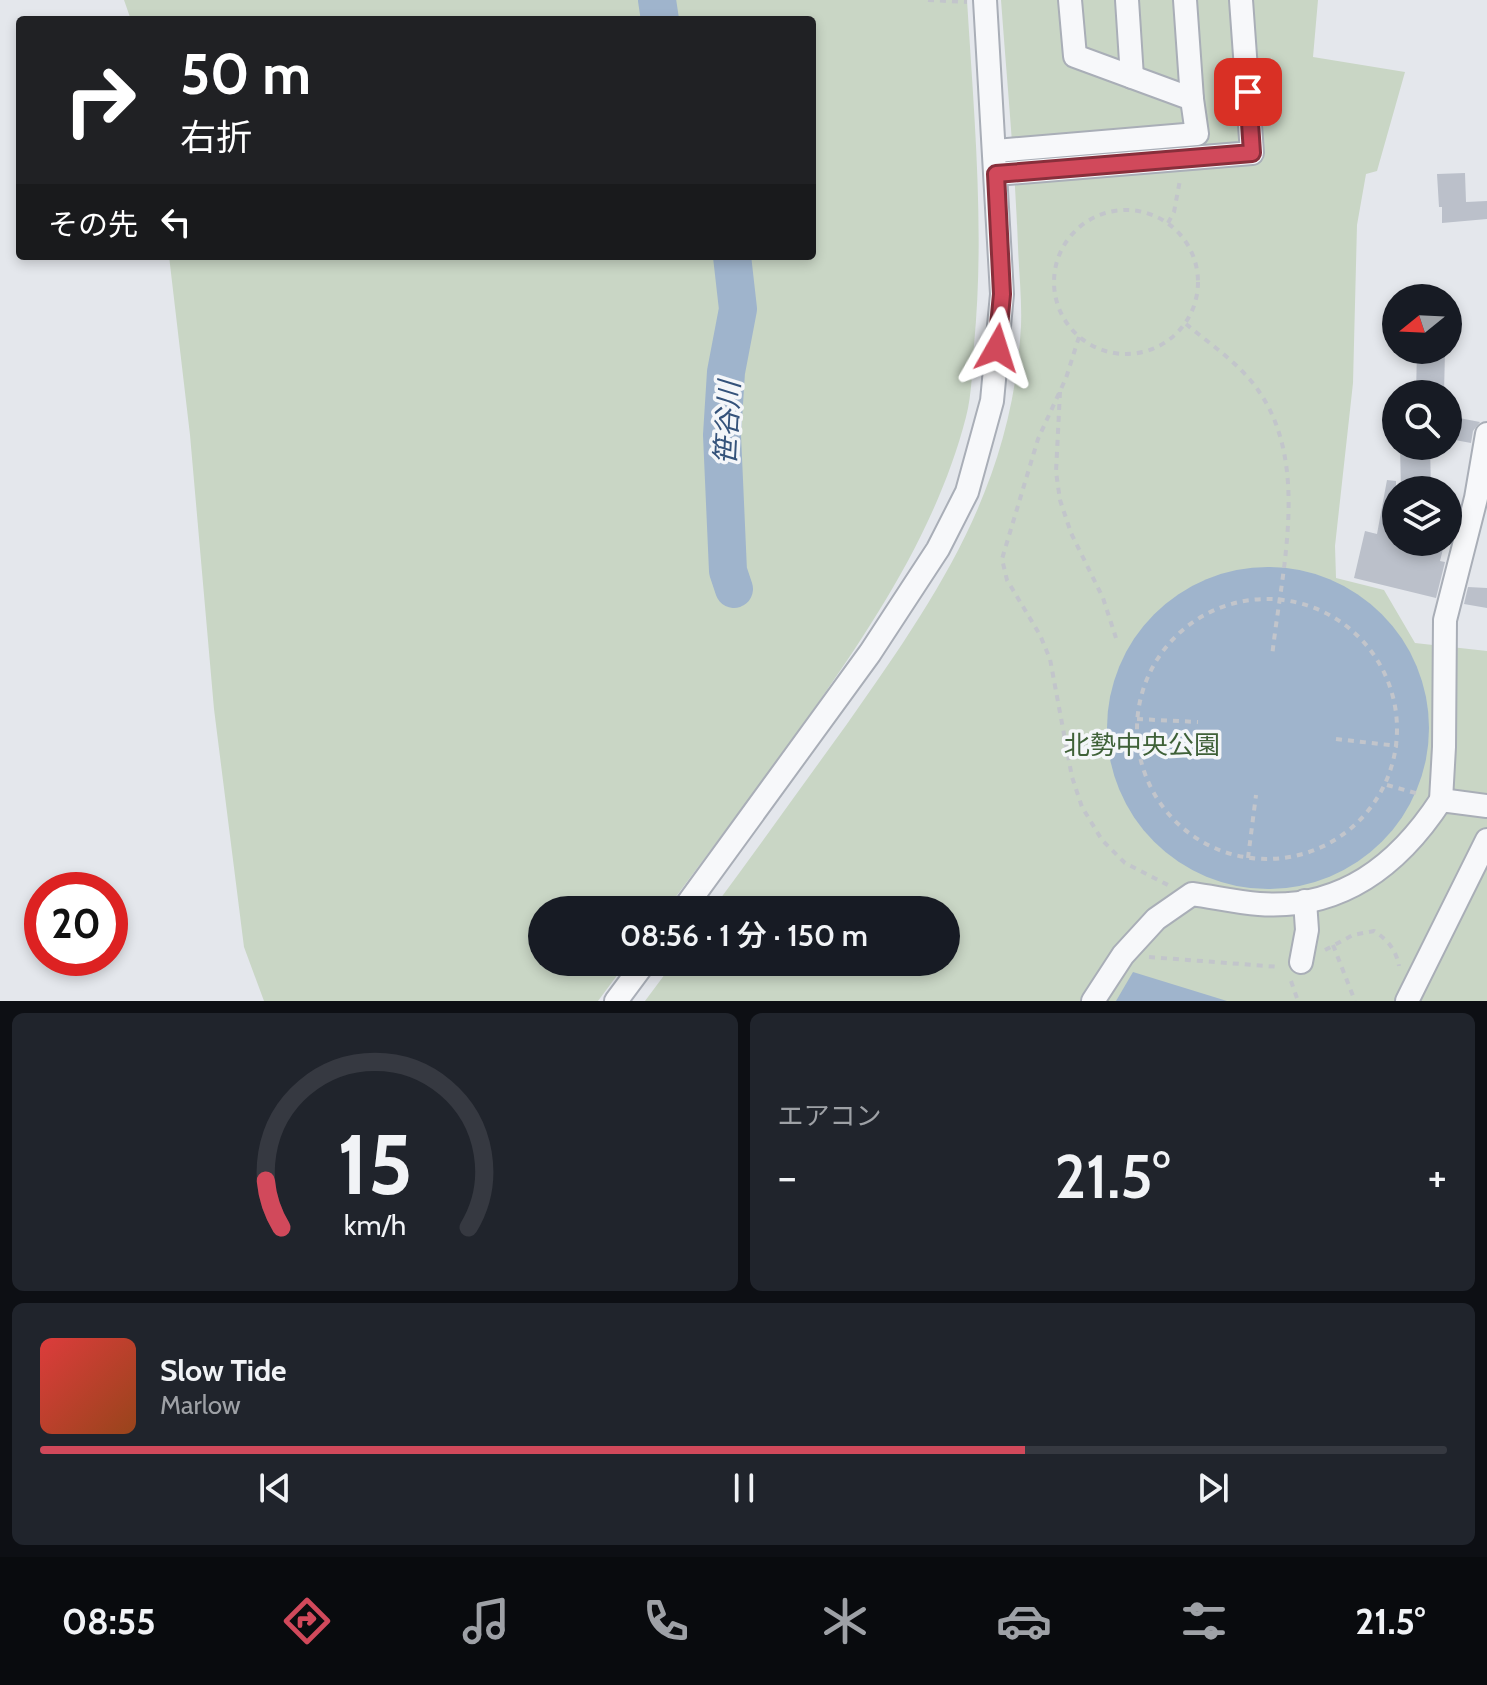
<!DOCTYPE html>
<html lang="ja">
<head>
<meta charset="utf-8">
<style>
  :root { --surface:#171b24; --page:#20242c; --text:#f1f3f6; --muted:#9ea1a6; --line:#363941; --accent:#d1495b }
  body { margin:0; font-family:Cabin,"Noto Sans JP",sans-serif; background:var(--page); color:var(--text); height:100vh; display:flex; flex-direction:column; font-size:30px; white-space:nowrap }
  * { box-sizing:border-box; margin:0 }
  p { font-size:26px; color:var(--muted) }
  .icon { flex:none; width:44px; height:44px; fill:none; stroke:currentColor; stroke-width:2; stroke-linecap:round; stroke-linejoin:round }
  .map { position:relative; height:1001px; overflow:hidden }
  .panel { display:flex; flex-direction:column; gap:12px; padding:12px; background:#0d0f14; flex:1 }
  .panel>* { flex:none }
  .guide { position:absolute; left:16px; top:16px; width:800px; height:244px; border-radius:8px; box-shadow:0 4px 12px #0003; background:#202124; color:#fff; overflow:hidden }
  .needle { width:52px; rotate:252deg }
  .controls { position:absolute; left:1382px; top:284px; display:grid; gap:16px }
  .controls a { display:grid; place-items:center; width:80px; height:80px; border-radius:50%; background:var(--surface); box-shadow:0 4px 12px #0003; font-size:40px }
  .speed { position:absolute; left:24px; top:872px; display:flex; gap:16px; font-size:40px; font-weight:700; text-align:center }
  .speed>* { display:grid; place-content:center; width:104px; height:104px; border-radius:50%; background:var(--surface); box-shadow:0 4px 12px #0003; line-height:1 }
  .speed .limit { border:12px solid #d22; background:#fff; color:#111 }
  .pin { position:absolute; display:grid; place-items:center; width:68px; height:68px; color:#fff; margin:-34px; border-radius:16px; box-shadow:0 4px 12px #0006 }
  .me { position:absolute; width:88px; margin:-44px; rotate:6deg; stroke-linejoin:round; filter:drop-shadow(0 0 6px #0008) }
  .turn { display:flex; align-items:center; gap:28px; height:168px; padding:0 32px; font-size:36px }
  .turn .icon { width:104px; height:104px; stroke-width:2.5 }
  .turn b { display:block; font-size:56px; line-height:68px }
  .then { display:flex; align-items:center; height:76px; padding:0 32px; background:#0003; gap:16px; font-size:30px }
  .big { font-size:60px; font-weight:600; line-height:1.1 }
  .panel .widget { flex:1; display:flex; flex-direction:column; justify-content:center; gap:12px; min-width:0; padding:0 28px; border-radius:12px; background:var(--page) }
  .panel .dial { align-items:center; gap:0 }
  .dial svg { height:208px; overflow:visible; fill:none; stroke:var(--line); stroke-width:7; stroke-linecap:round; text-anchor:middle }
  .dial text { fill:var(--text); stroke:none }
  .song { display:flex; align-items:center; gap:24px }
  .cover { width:96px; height:96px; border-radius:12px; background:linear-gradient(135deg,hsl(0 70% 55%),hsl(20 70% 35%)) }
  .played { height:8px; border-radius:4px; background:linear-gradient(90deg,var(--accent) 70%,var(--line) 70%) }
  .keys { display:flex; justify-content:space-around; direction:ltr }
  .heat { display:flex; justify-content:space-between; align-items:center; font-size:44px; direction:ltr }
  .panel .tiles { flex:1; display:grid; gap:12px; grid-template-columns:1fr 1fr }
  .widget:last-child { grid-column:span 2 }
  .trip { position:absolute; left:528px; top:896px; width:432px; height:80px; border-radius:40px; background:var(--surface); box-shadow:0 4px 12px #0003; font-weight:600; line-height:80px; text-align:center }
  .dock { display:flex; height:128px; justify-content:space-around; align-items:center; background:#090b0e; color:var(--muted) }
  .dock .icon { width:56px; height:56px }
  .dock .on { color:var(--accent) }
  .dock b { font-size:36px; color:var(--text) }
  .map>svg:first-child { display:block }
</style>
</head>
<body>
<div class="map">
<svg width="1487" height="1001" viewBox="0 0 1487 1001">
  <rect width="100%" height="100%" fill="#e4e7ec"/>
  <g fill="#c9d6c5">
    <path d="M124,0H967C974,115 985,230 974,345C972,368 972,394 966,417C938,525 877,619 813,710C765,778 715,844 666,910H542V962H627L598,1001H264L244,947L214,709L190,435L169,256H812V20H131Z"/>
    <path d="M1001,0H1318L1313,57L1405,72L1377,171L1366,174L1357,225L1353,383L1335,546L1336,578L1384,590L1415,643L1487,651V1001H645L674,962H946V910H712C758,848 802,786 847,724C937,596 1012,488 1021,326C1022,300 1019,273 1018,247C1015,165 1007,82 1001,0Z"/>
  </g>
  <g fill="#9fb4cc">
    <circle cx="1268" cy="728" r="161"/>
    <path d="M1133,972L1227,1001H1116Z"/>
  </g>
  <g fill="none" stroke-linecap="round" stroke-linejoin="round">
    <g stroke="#9fb4cc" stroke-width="38">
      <path d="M657,0L660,20"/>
      <path d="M732,256L738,309L726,372L722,435L728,571L734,589"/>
    </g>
  </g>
  <g fill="#bbc0ca">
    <path d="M1465,173L1466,202L1487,201V219L1442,223V207H1439L1437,174Z"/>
    <path d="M1417,350H1445L1444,394H1416Z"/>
    <path d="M1459,418L1480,422L1473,431L1471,443L1455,440Z"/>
    <path d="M1400,446H1430L1431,490H1401Z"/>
    <path d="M1387,480L1396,481V542H1412L1443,549L1440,561L1445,562L1436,598L1354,578L1365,531L1377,534Z"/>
    <path d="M1468,587L1487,588V608L1464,604Z"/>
  </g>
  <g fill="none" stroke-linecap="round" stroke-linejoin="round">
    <g stroke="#a9aeb7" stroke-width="26">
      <g id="minor">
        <path d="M1127,0L1132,77"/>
        <path d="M1185,0L1192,99"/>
        <path d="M996,151L1197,134L1192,99L1075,56L1070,0"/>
        <path d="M996,174L1252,153L1241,0"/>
        <path d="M1441,800L1444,747L1445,620L1476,498L1487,434"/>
        <path d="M683,910L870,653L938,549L967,492L992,401L1002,294L985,0"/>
        <path d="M1301,962L1307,930L1305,901"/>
        <path d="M616,1001L645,962"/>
        <path d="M1093,1001L1123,955L1156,919L1192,894C1214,897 1236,902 1259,904C1341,910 1398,866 1441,800L1487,806"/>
        <path d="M1407,1001L1487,840"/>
      </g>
    </g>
    <g stroke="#c2c5cb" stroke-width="4" stroke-dasharray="6 6" stroke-linecap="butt">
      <path d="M928,0L967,2"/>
      <circle cx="1126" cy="282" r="72"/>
      <path d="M1168,223L1174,212L1180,180"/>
      <path d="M1186,324C1210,344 1240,364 1258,390C1311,465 1281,572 1272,657"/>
      <path d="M1079,337L1066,378L1038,439L1002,559L1007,580L1040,635L1050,659L1072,777L1082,807L1102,840L1125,863L1168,885"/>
      <path d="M1060,392L1056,472L1060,500L1071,533L1103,598L1116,638"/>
      <circle cx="1267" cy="729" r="130"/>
      <path d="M1137,719L1198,722"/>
      <path d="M1336,739L1398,746"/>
      <path d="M1387,785L1419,794"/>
      <path d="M1248,858L1256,795"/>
      <path d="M1333,945L1355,1001"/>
      <path d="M1325,950L1353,935L1374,931C1388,940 1396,950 1399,966"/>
      <path d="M1149,957L1280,967"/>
      <path d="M1291,981L1298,1001"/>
    </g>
    <use href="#minor" stroke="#f7f8fa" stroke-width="22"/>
  </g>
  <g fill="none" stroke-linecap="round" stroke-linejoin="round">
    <g stroke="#882f3b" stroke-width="20">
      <path id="route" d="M997,348L1002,294L996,174L1252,153L1248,92"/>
    </g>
    <use href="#route" stroke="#d1495b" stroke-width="14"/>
  </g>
  <g text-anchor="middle" stroke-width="7" stroke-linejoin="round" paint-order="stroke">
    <g font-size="26" fill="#3f6138" stroke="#f4f6f9">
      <text x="1142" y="754">北勢中央公園</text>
    </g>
    <g font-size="28" font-style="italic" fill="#34527a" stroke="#f4f6f9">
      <text transform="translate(727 423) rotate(-87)" y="10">笹谷川</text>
    </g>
  </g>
</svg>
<div class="controls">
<a><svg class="needle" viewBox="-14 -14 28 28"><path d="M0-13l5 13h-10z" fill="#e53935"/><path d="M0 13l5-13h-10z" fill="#9ea1a6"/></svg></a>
<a><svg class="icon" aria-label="search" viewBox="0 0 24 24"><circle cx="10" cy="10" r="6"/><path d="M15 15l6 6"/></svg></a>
<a><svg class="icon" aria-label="layers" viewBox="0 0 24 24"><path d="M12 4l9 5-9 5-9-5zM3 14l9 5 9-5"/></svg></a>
</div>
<div class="speed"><div class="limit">20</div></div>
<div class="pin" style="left:1248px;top:92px;background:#d93025"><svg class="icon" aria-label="arrive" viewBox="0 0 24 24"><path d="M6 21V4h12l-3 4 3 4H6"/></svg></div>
<svg class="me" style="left:997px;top:348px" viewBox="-20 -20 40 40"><path d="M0-17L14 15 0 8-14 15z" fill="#d1495b" stroke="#fff" stroke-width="4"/></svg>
<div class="trip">08:56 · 1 分 · 150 m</div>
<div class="guide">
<div class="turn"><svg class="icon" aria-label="right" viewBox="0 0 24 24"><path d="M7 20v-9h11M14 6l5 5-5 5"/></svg><div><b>50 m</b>右折</div></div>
<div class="then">その先<svg class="icon" aria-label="left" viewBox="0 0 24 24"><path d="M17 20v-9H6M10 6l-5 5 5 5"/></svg></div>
</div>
</div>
<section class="panel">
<div class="tiles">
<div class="widget dial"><svg viewBox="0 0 100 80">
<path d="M14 69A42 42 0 1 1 86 69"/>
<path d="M14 69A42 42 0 0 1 8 51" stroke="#d1495b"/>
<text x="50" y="56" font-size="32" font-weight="700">15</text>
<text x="50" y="72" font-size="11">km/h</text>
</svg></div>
<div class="widget"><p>エアコン</p>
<div class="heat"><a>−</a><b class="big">21.5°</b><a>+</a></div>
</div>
<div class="widget">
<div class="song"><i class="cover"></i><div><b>Slow Tide</b><p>Marlow</p></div></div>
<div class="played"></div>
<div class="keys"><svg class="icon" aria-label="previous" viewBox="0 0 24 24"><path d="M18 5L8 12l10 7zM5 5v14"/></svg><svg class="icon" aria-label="pause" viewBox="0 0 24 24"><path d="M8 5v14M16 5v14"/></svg><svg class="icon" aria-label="next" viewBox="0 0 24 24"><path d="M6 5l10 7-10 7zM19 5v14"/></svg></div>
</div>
</div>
</section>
<nav class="dock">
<b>08:55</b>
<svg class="icon on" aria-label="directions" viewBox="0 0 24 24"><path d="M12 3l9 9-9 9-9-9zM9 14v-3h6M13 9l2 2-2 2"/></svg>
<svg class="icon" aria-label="music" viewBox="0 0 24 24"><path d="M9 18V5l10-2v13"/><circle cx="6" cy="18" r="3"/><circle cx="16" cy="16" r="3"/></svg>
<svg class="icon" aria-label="phone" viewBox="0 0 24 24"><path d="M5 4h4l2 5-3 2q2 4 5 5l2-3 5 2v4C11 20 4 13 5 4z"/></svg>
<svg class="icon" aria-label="climate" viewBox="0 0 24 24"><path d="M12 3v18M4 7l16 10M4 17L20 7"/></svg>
<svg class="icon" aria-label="car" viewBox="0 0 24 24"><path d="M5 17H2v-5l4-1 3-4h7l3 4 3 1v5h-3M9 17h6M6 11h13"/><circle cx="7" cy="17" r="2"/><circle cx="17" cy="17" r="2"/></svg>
<svg class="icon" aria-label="filters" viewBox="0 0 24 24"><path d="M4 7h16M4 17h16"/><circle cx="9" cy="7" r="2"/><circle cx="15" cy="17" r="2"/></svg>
<b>21.5°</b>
</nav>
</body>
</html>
